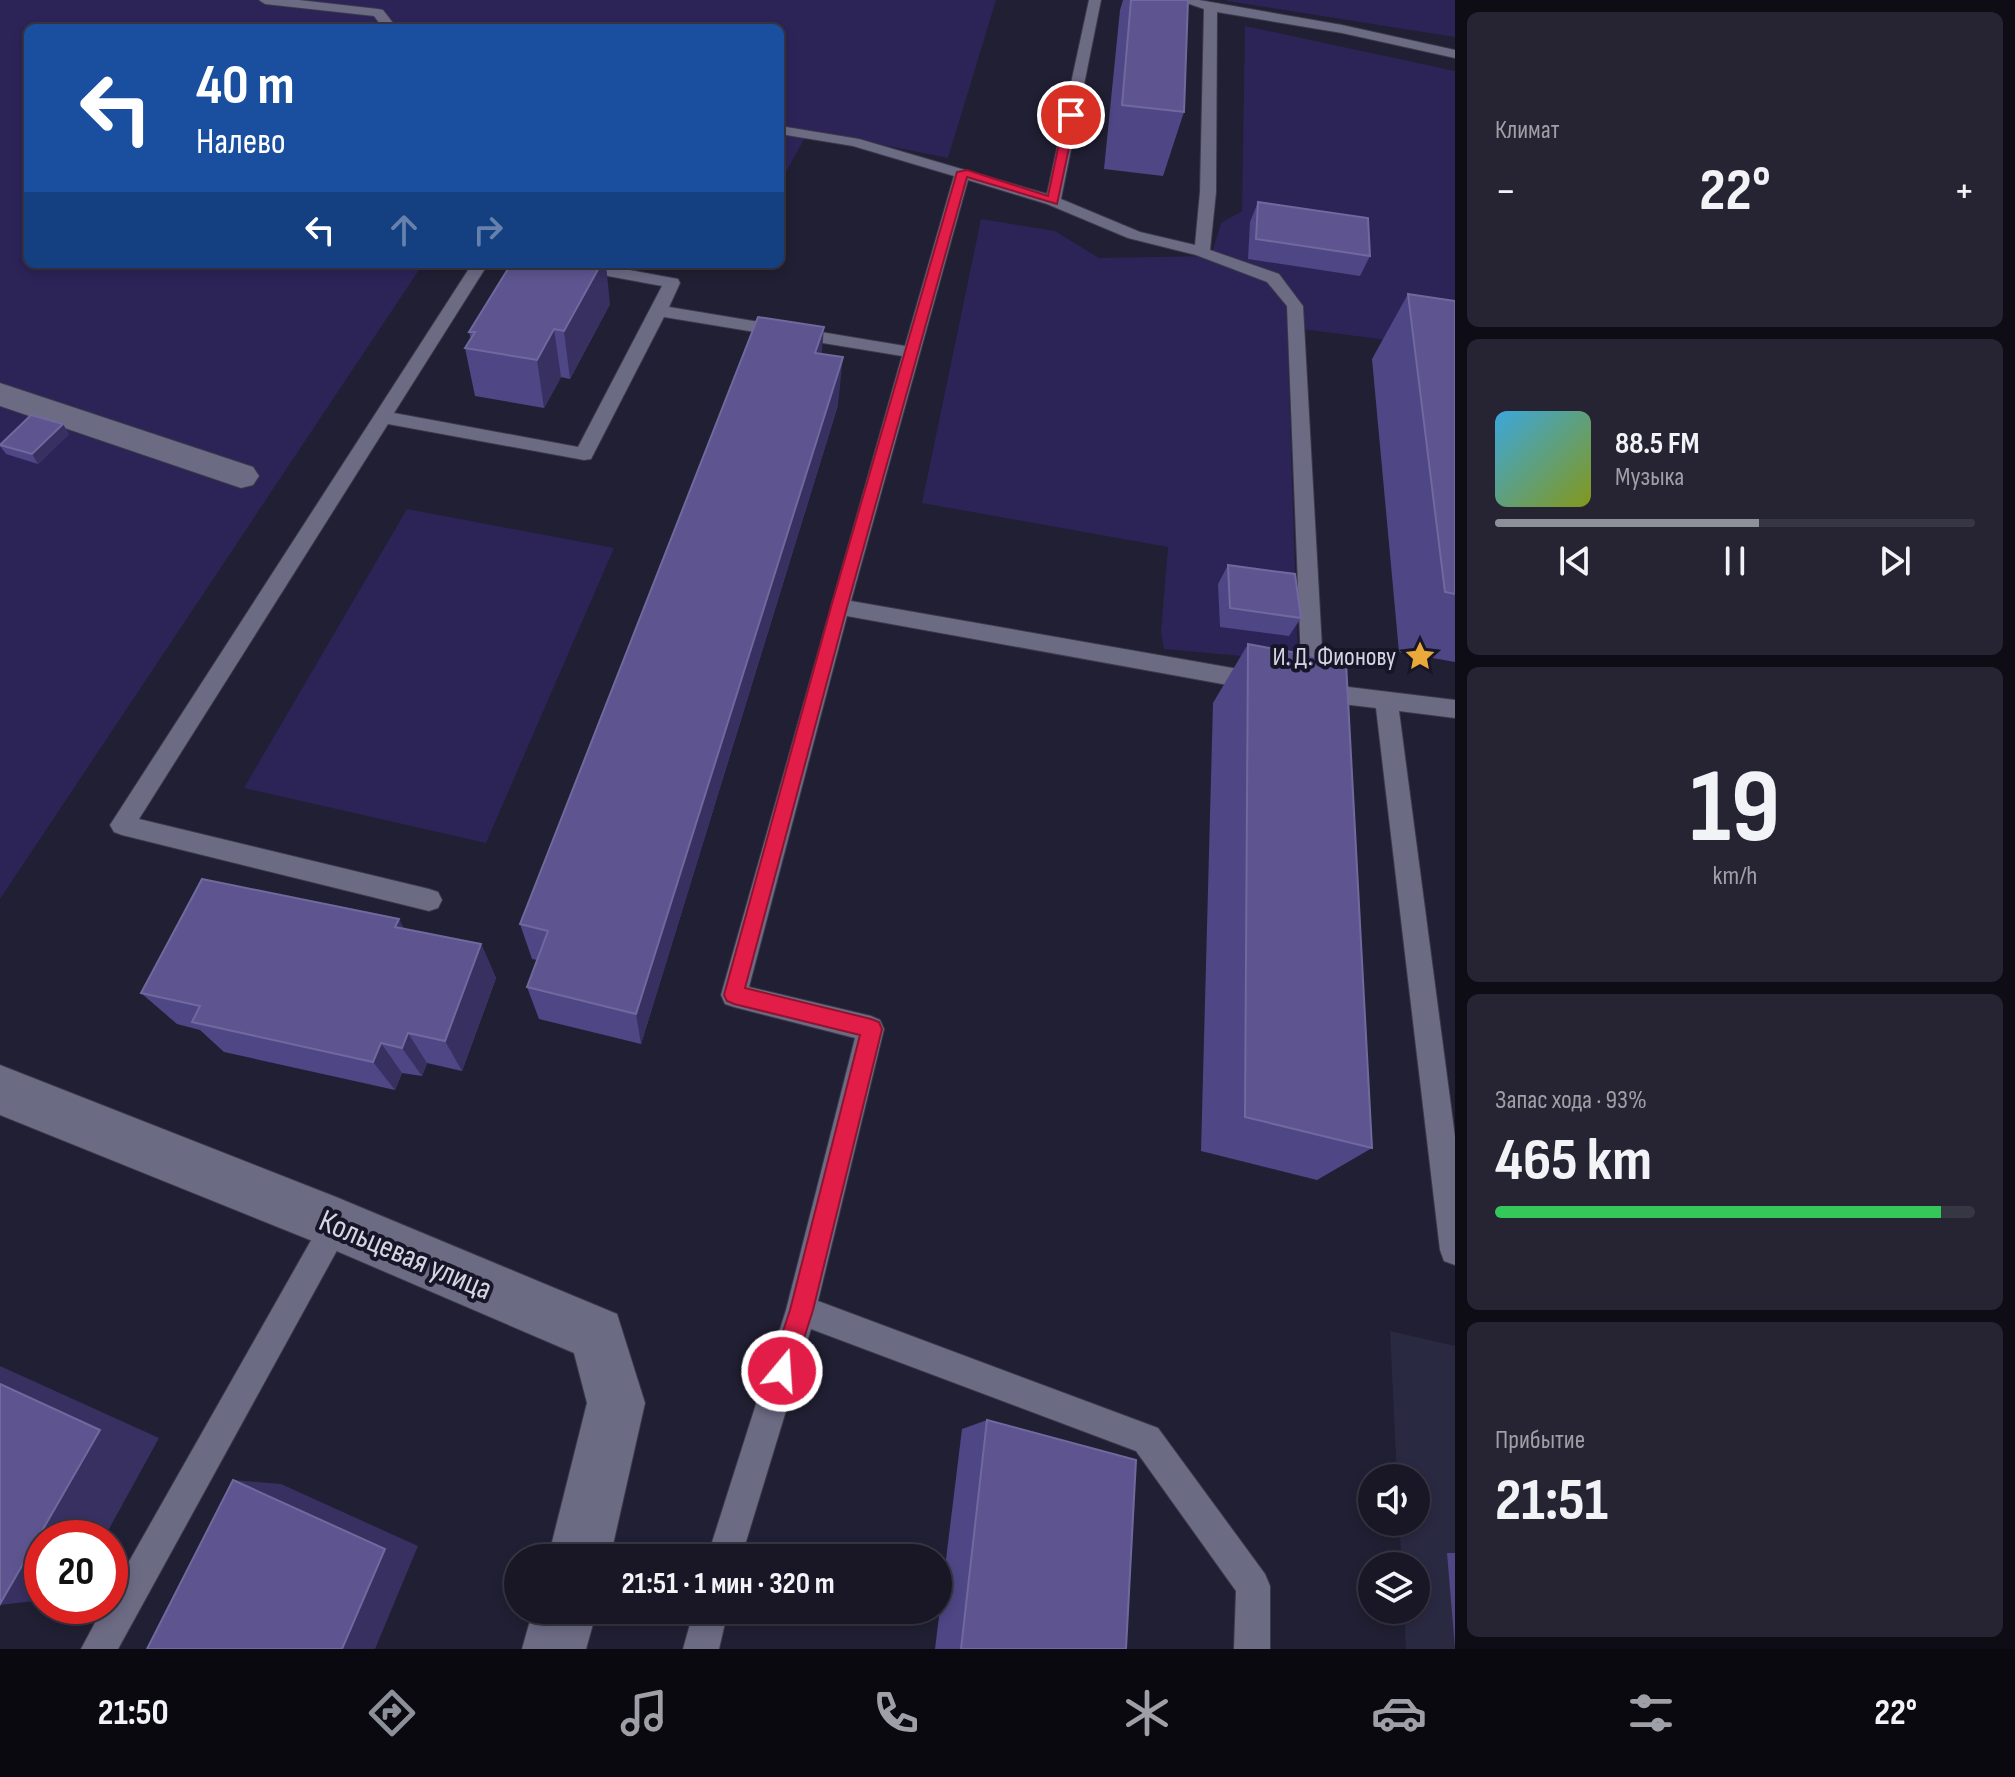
<!DOCTYPE html>
<html lang="ru">
<head>
<meta charset="utf-8">
<style>
  :root { --surface:#191726; --page:#262432; --text:#f1f3f6; --muted:#9f9fa7; --line:#373643; --accent:#8c9099 }
  body { margin:0; font-family:"Sofia Sans Condensed",sans-serif; background:var(--page); color:var(--text); height:100vh; display:flex; flex-direction:column; font-size:30px; white-space:nowrap }
  * { box-sizing:border-box; margin:0 }
  p { font-size:26px; color:var(--muted) }
  .icon { flex:none; width:44px; height:44px; fill:none; stroke:currentColor; stroke-width:2; stroke-linecap:round; stroke-linejoin:round }
  .map { position:relative; flex:1; overflow:hidden }
  .drawer { display:flex; flex-direction:column; gap:12px; padding:12px; background:#0e0d15; width:560px }
  .drawer>* { flex:none }
  .guide { position:absolute; left:24px; top:24px; width:760px; height:244px; border-radius:12px; box-shadow:0 4px 12px #0003,0 0 0 2px var(--line); background:#1a4fa0; color:#fff; overflow:hidden }
  .controls { position:absolute; left:1358px; top:1464px; display:grid; gap:16px }
  .controls a { display:grid; place-items:center; width:72px; height:72px; border-radius:50%; background:var(--surface); box-shadow:0 4px 12px #0003,0 0 0 2px var(--line); font-size:40px }
  .speed { position:absolute; left:24px; top:1520px; display:flex; gap:16px; font-size:40px; font-weight:700; text-align:center }
  .speed>* { display:grid; place-content:center; width:104px; height:104px; border-radius:50%; background:var(--surface); box-shadow:0 4px 12px #0003,0 0 0 2px var(--line); line-height:1 }
  .speed .limit { border:12px solid #d22; background:#fff; color:#111 }
  .pin { position:absolute; display:grid; place-items:center; width:68px; height:68px; color:#fff; margin:-34px; border:4px solid #fff; border-radius:50%; box-shadow:0 2px 8px #0007 }
  .me { position:absolute; width:88px; margin:-44px; rotate:18deg; stroke-linejoin:round; filter:drop-shadow(0 0 6px #0008) }
  .turn { display:flex; align-items:center; gap:28px; height:168px; padding:0 40px; font-size:36px }
  .turn .icon { width:104px; height:104px; stroke-width:2.5 }
  .turn b { display:block; font-size:56px; line-height:68px }
  .lanes { display:flex; align-items:center; height:76px; padding:0 40px; background:#0003; justify-content:center; gap:40px; direction:ltr }
  .lanes .off { opacity:.35 }
  .big { font-size:60px; font-weight:700; line-height:1.1 }
  .drawer .card { flex:1; display:flex; flex-direction:column; justify-content:center; gap:12px; min-width:0; padding:0 28px; border-radius:12px; background:var(--page) }
  .drawer .dial { align-items:center; gap:0 }
  .dial b { font-size:104px; line-height:1 }
  .song { display:flex; align-items:center; gap:24px }
  .cover { width:96px; height:96px; border-radius:12px; background:linear-gradient(135deg,hsl(200 70% 55%),hsl(70 70% 35%)) }
  .played { height:8px; border-radius:4px; background:linear-gradient(90deg,var(--accent) 55%,var(--line) 55%) }
  .keys { display:flex; justify-content:space-around; direction:ltr }
  .heat { display:flex; justify-content:space-between; align-items:center; font-size:44px; direction:ltr }
  .charge { height:12px; border-radius:6px; background:linear-gradient(90deg,#34c759 93%,var(--line) 0) }
  .trip { position:absolute; left:504px; top:1544px; width:448px; height:80px; border-radius:40px; background:var(--surface); box-shadow:0 4px 12px #0003,0 0 0 2px var(--line); font-weight:700; line-height:80px; text-align:center }
  .menu { display:flex; height:128px; justify-content:space-around; align-items:center; background:#0a090f; color:var(--muted) }
  .menu .icon { width:56px; height:56px }
  .menu .current { color:var(--accent) }
  .menu b { font-size:36px; color:var(--text) }
  main { display:flex; flex:1; min-height:0 }
  .map>svg:first-child { display:block }
</style>
</head>
<body>
<main>
<div class="map">
<svg width="1455" height="1649" viewBox="0 0 1455 1649">
  <rect width="100%" height="100%" fill="#211f33"/>
  <path fill="#2a2942" d="M1390,1331L1455,1346V1649H1406L1404,1610H1416V1566H1402L1399,1522H1416V1478H1397Z"/>
  <g fill="#2c2357">
    <path d="M0,0H996L948,158L809,130L780,183V28H28V264H423L0,899Z"/>
    <path d="M1227,0H1455V37L1227,1Z"/>
    <path d="M1245,26L1455,71V349L1287,327L1298,661L1164,649L1161,632L1168,547L922,503L981,219L1055,231L1099,258L1211,256L1221,223L1242,211Z"/>
    <path d="M407,509L614,548L486,843L244,788Z"/>
  </g>
  <g fill="none" stroke-linecap="round" stroke-linejoin="round">
    <g stroke="#3c394a" stroke-width="2">
      <g id="service">
        <path d="M259,0H299L378,9L383,10L397,28H383L374,16L265,4Z"/>
        <path d="M1089,0H1101L1061,199L1140,232L1195,245L1200,192L1204,9L1178,0H1199L1342,25L1455,50V58L1342,33L1217,12L1216,192L1210,250L1279,274L1303,306L1324,684L1455,700V718L1399,711L1455,1137V1265L1444,1261L1440,1250L1376,708L1317,701L1309,698L1302,688L1287,306L1267,282L1196,255L1128,238L1047,204L968,180L851,601L1261,673L1269,676L1272,682L1269,688L1261,691L847,616L749,987L871,1016L880,1020L884,1029L818,1301L1158,1428L1265,1574L1270,1586V1649H1234L1236,1591L1136,1451L811,1329L741,1558H707L786,1310L855,1038L734,1007L725,1004L721,995L902,356L664,317L591,459L584,460L388,424L139,819L429,889L438,892L442,900L438,908L429,911L122,835L114,832L110,825L472,264H488L394,413L578,447L662,286L570,269L562,264H597L678,279L680,283L669,307L905,346L954,176L853,146L780,134V126L859,139L1047,194Z"/>
        <path d="M336,1209L346,1214L351,1224L346,1234L118,1649H81L104,1606H110V1595L326,1214Z"/>
        <path d="M694,1610H728L719,1649H683Z"/>
      </g>
    </g>
    <g stroke="#3c394a" stroke-width="2">
      <path id="minor" d="M0,383L253,467L259,476L253,485L241,488L0,406Z"/>
    </g>
    <g stroke="#3c394a" stroke-width="2">
      <g id="tertiary">
        <path d="M0,1065L336,1197L617,1314L645,1403L610,1558H548L587,1403L574,1353L325,1246L0,1115Z"/>
        <path d="M533,1610H597L586,1649H522Z"/>
      </g>
    </g>
    <use href="#service" fill="#6c6b84" fill-rule="evenodd"/>
    <use href="#minor" fill="#6c6b84" fill-rule="evenodd"/>
    <use href="#tertiary" fill="#6c6b84" fill-rule="evenodd"/>
  </g>
  <g fill="#4f4686">
    <path d="M1123,0H1131L1184,112L1163,176L1104,169L1120,10Z"/>
    <path d="M1258,202L1370,256L1360,276L1248,259L1250,222Z"/>
    <path d="M1408,294L1455,301V662L1399,652L1372,359Z"/>
    <path d="M610,304L570,379L561,377L544,408L475,396L465,348L471,339L469,332Z"/>
    <path d="M822,354L838,405L641,1044L539,1019L527,987L537,960L532,959L520,924Z"/>
    <path d="M69,434L38,464L6,454L0,446V444Z"/>
    <path d="M1228,565L1301,618L1289,636L1220,627L1218,584Z"/>
    <path d="M1248,644L1372,1148L1317,1180L1201,1151L1213,703Z"/>
    <path d="M404,929L481,944L496,978L462,1071L427,1063L422,1076L402,1073L395,1090L224,1052L200,1030L177,1024L141,993Z"/>
    <path d="M987,1420L1126,1649H935L962,1429Z"/>
    <path d="M1447,1553H1455V1648Z"/>
  </g>
  <g fill="#373061">
    <path d="M601,264H606L610,304L570,379L564,331Z"/>
    <path d="M824,327L820,375L815,353Z"/>
    <path d="M554,329L561,377L544,408L537,360Z"/>
    <path d="M843,357L838,405L641,1044L636,1014Z"/>
    <path d="M63,424L69,434L38,464L32,454Z"/>
    <path d="M399,919L418,954L395,927Z"/>
    <path d="M481,944L496,978L462,1071L445,1041Z"/>
    <path d="M408,1033L427,1063L422,1076L402,1048Z"/>
    <path d="M381,1043L402,1073L395,1090L373,1062Z"/>
    <path d="M0,1366L159,1438L104,1538H42V1600L0,1605Z"/>
    <path d="M233,1480L281,1484L418,1546L375,1649H342Z"/>
  </g>
  <g fill="#5e5590" stroke="#70699d" stroke-width="2">
    <path d="M1131,0H1188L1184,112L1122,105Z"/>
    <path d="M1258,202L1368,218L1370,256L1256,239Z"/>
    <path d="M511,264H601L564,331L554,329L537,360L465,348L475,332H469Z"/>
    <path d="M1408,294L1455,301V594L1445,592Z"/>
    <path d="M758,317L824,327L815,353L843,357L636,1014L527,987L548,931L520,924Z"/>
    <path d="M31,415L63,424L32,454L0,445Z"/>
    <path d="M1228,565L1295,574L1301,618L1230,608Z"/>
    <path d="M1248,644L1346,662L1372,1148L1245,1117Z"/>
    <path d="M202,879L399,919L395,927L481,944L445,1041L408,1033L402,1048L381,1043L373,1062L192,1022L200,1006L141,993Z"/>
    <path d="M0,1384L100,1430L0,1604Z"/>
    <path d="M987,1420L1136,1460L1126,1649H961Z"/>
    <path d="M233,1480L385,1549L342,1649H147Z"/>
  </g>
  <path fill="#e11d48" stroke="#92132f" stroke-width="2" d="M1071,112L1076,115L1057,204L967,177L847,607L745,988L871,1019L879,1022L882,1029L813,1310L791,1379L782,1383L774,1379L770,1371L790,1310L860,1035L734,1004L727,1001L724,995L831,607L957,172L967,170L1048,196L1065,115Z"/>
  <defs>
    <g id="sight-bare" transform="scale(2.4)"><path d="M0-6L1.8-2.2L6-1.7L2.9 1.2L3.7 5.4L0 3.3L-3.7 5.4L-2.9 1.2L-6-1.7L-1.8-2.2Z" fill="#eaaa39" stroke="#171629" stroke-width="2.5" paint-order="stroke"/></g>
  </defs>
  <g fill-rule="evenodd">
    <use href="#sight-bare" x="1420" y="656"/>
  </g>
  <g text-anchor="middle" stroke-width="8" stroke-linejoin="round" paint-order="stroke">
    <g font-size="26" fill="#d6d5e3" stroke="#171629" text-anchor="end">
      <text x="1396" y="665">И. Д. Фионову</text>
    </g>
    <g font-size="32" fill="#d6d5e3" stroke="#171629">
      <text transform="translate(406 1254) rotate(23)" y="11">Кольцевая улица</text>
    </g>
  </g>
</svg>
<div class="controls">
<a><svg class="icon" aria-label="sound" viewBox="0 0 24 24"><path d="M4 9h4l5-4v14l-5-4H4zM17 9q2 3 0 6"/></svg></a>
<a><svg class="icon" aria-label="layers" viewBox="0 0 24 24"><path d="M12 4l9 5-9 5-9-5zM3 14l9 5 9-5"/></svg></a>
</div>
<div class="speed"><div class="limit">20</div></div>
<div class="pin" style="left:1071px;top:115px;background:#d93025"><svg class="icon" aria-label="arrive" viewBox="0 0 24 24"><path d="M6 21V4h12l-3 4 3 4H6"/></svg></div>
<svg class="me" style="left:782px;top:1371px" viewBox="-20 -20 40 40"><circle r="17" fill="#e11d48" stroke="#fff" stroke-width="3"/><path d="M0-11L8 9 0 5-8 9z" fill="#fff"/></svg>
<div class="trip">21:51 · 1 мин · 320 m</div>
<div class="guide">
<div class="turn"><svg class="icon" aria-label="left" viewBox="0 0 24 24"><path d="M17 20v-9H6M10 6l-5 5 5 5"/></svg><div><b>40 m</b>Налево</div></div>
<div class="lanes"><svg class="icon" aria-label="left" viewBox="0 0 24 24"><path d="M17 20v-9H6M10 6l-5 5 5 5"/></svg><svg class="icon off" aria-label="ahead" viewBox="0 0 24 24"><path d="M12 20V5M6 11l6-6 6 6"/></svg><svg class="icon off" aria-label="right" viewBox="0 0 24 24"><path d="M7 20v-9h11M14 6l5 5-5 5"/></svg></div>
</div>
</div>
<section class="drawer">
<div class="card"><p>Климат</p>
<div class="heat"><a>−</a><b class="big">22°</b><a>+</a></div>
</div>
<div class="card">
<div class="song"><i class="cover"></i><div><b>88.5 FM</b><p>Музыка</p></div></div>
<div class="played"></div>
<div class="keys"><svg class="icon" aria-label="previous" viewBox="0 0 24 24"><path d="M18 5L8 12l10 7zM5 5v14"/></svg><svg class="icon" aria-label="pause" viewBox="0 0 24 24"><path d="M8 5v14M16 5v14"/></svg><svg class="icon" aria-label="next" viewBox="0 0 24 24"><path d="M6 5l10 7-10 7zM19 5v14"/></svg></div>
</div>
<div class="card dial"><b>19</b><p>km/h</p></div>
<div class="card"><p>Запас хода · 93%</p><b class="big">465 km</b><div class="charge"></div></div>
<div class="card"><p>Прибытие</p><b class="big">21:51</b></div>
</section>
</main>
<nav class="menu">
<b>21:50</b>
<svg class="icon current" aria-label="directions" viewBox="0 0 24 24"><path d="M12 3l9 9-9 9-9-9zM9 14v-3h6M13 9l2 2-2 2"/></svg>
<svg class="icon" aria-label="music" viewBox="0 0 24 24"><path d="M9 18V5l10-2v13"/><circle cx="6" cy="18" r="3"/><circle cx="16" cy="16" r="3"/></svg>
<svg class="icon" aria-label="phone" viewBox="0 0 24 24"><path d="M5 4h4l2 5-3 2q2 4 5 5l2-3 5 2v4C11 20 4 13 5 4z"/></svg>
<svg class="icon" aria-label="climate" viewBox="0 0 24 24"><path d="M12 3v18M4 7l16 10M4 17L20 7"/></svg>
<svg class="icon" aria-label="car" viewBox="0 0 24 24"><path d="M5 17H2v-5l4-1 3-4h7l3 4 3 1v5h-3M9 17h6M6 11h13"/><circle cx="7" cy="17" r="2"/><circle cx="17" cy="17" r="2"/></svg>
<svg class="icon" aria-label="filters" viewBox="0 0 24 24"><path d="M4 7h16M4 17h16"/><circle cx="9" cy="7" r="2"/><circle cx="15" cy="17" r="2"/></svg>
<b>22°</b>
</nav>
</body>
</html>
